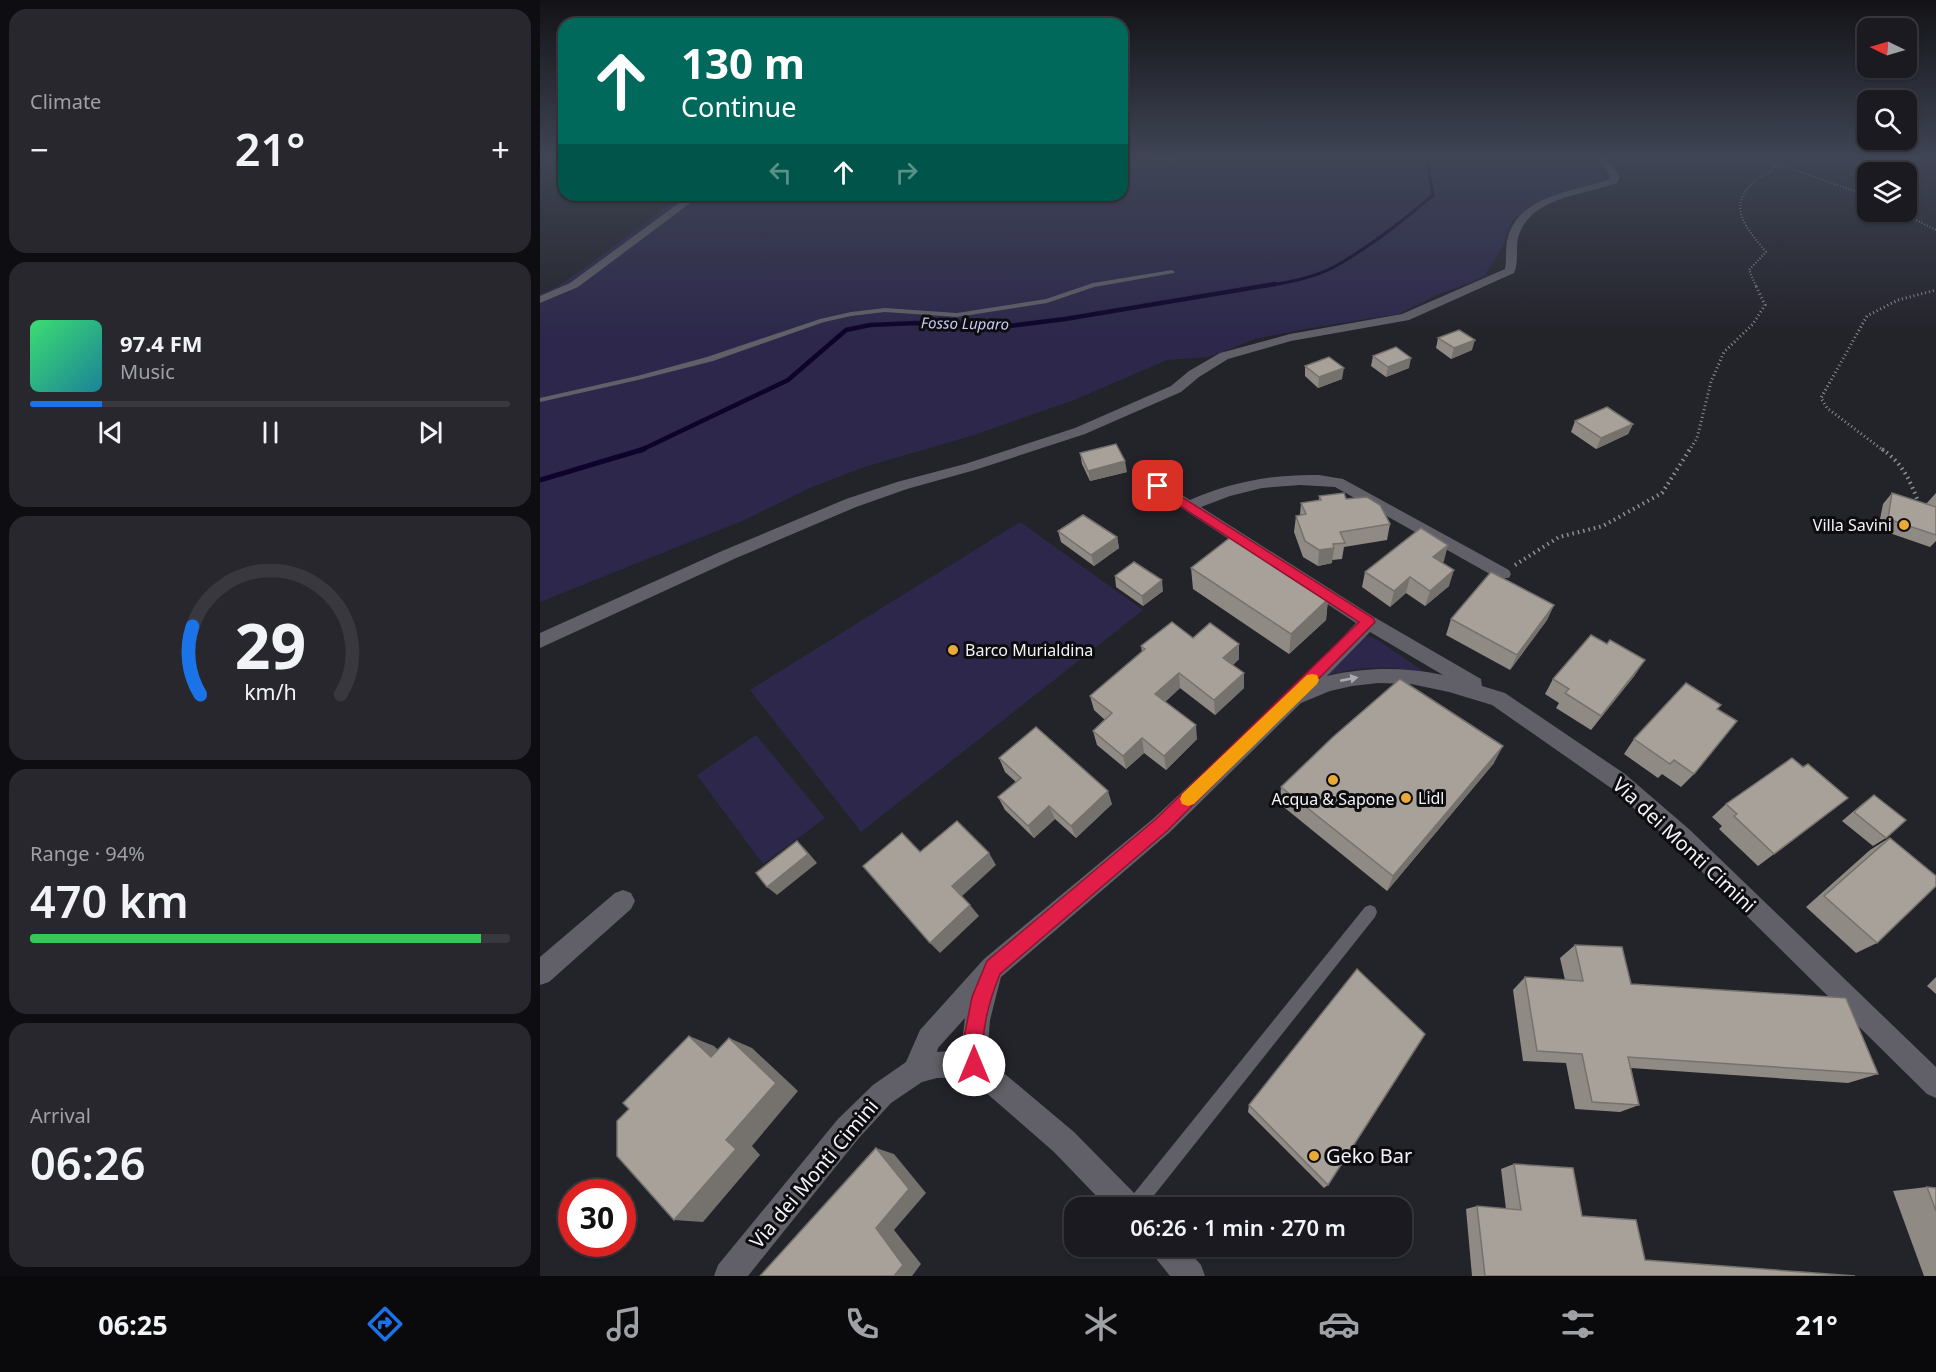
<!DOCTYPE html>
<html lang="en">
<head>
<meta charset="utf-8">
<style>
  :root { --surface:#1a1a20; --page:#27272d; --text:#f1f3f6; --muted:#9fa1a5; --line:#38383e; --accent:#1a73e8 }
  body { margin:0; font-family:"Noto Sans",sans-serif; background:var(--page); color:var(--text); height:100vh; display:flex; flex-direction:column; font-size:22px; white-space:nowrap }
  * { box-sizing:border-box; margin:0 }
  p { font-size:20px; color:var(--muted) }
  .icon { flex:none; width:33px; height:33px; fill:none; stroke:currentColor; stroke-width:2; stroke-linecap:round; stroke-linejoin:round }
  .map { position:relative; flex:1; overflow:hidden }
  .details { display:flex; flex-direction:column; gap:9px; padding:9px; background:#0e0e12; width:540px }
  .details>* { flex:none }
  .top-card { position:absolute; left:18px; top:18px; width:570px; height:183px; border-radius:18px; box-shadow:0 2px 4px #0004,0 0 0 2px var(--line); background:#00695c; color:#fff; overflow:hidden }
  .needle { width:39px; rotate:275deg }
  .controls { position:absolute; left:1317px; top:18px; display:grid; gap:12px }
  .controls a { display:grid; place-items:center; width:60px; height:60px; border-radius:12px; background:var(--surface); box-shadow:0 2px 4px #0004,0 0 0 2px var(--line); font-size:30px }
  .speed { position:absolute; left:18px; top:1179px; display:flex; gap:12px; font-size:30px; font-weight:700; text-align:center }
  .speed>* { display:grid; place-content:center; width:78px; height:78px; border-radius:50%; background:var(--surface); box-shadow:0 2px 4px #0004,0 0 0 2px var(--line); line-height:1 }
  .speed .limit { border:9px solid #d22; background:#fff; color:#111 }
  .pin { position:absolute; display:grid; place-items:center; width:51px; height:51px; color:#fff; margin:-26px; border-radius:12px; box-shadow:0 3px 9px #0006 }
  .me { position:absolute; width:66px; margin:-33px; rotate:0deg; stroke-linejoin:round; filter:drop-shadow(0 0 4px #0008) }
  .turn { display:flex; align-items:center; gap:21px; height:126px; padding:0 24px; font-size:27px }
  .turn .icon { width:78px; height:78px; stroke-width:2.5 }
  .turn b { display:block; font-size:42px; line-height:51px }
  .lanes { display:flex; align-items:center; height:57px; padding:0 24px; background:#0003; justify-content:center; gap:30px; direction:ltr }
  .lanes .off { opacity:.35 }
  .big { font-size:45px; font-weight:600; line-height:1.1 }
  .details .widget { flex:1; display:flex; flex-direction:column; justify-content:center; gap:9px; min-width:0; padding:0 21px; border-radius:18px; background:var(--page) }
  .details .dial { align-items:center; gap:0 }
  .dial svg { height:156px; overflow:visible; fill:none; stroke:var(--line); stroke-width:7; stroke-linecap:round; text-anchor:middle }
  .dial text { fill:var(--text); stroke:none }
  .song { display:flex; align-items:center; gap:18px }
  .cover { width:72px; height:72px; border-radius:9px; background:linear-gradient(135deg,hsl(140 70% 55%),hsl(190 70% 35%)) }
  .played { height:6px; border-radius:3px; background:linear-gradient(90deg,var(--accent) 15%,var(--line) 15%) }
  .keys { display:flex; justify-content:space-around; direction:ltr }
  .heat { display:flex; justify-content:space-between; align-items:center; font-size:33px; direction:ltr }
  .charge { height:9px; border-radius:4px; background:linear-gradient(90deg,#34c759 94%,var(--line) 0) }
  .trip { position:absolute; left:524px; top:1197px; width:348px; height:60px; border-radius:18px; background:var(--surface); box-shadow:0 2px 4px #0004,0 0 0 2px var(--line); font-weight:600; line-height:60px; text-align:center }
  .tabs { display:flex; height:96px; justify-content:space-around; align-items:center; background:#0a0a0d; color:var(--muted) }
  .tabs .icon { width:42px; height:42px }
  .tabs .selected { color:var(--accent) }
  .tabs b { font-size:27px; color:var(--text) }
  main { display:flex; flex:1; min-height:0 }
  .map>svg:first-child { display:block }
</style>
</head>
<body>
<main>
<section class="details">
<div class="widget"><p>Climate</p>
<div class="heat"><a>−</a><b class="big">21°</b><a>+</a></div>
</div>
<div class="widget">
<div class="song"><i class="cover"></i><div><b>97.4 FM</b><p>Music</p></div></div>
<div class="played"></div>
<div class="keys"><svg class="icon" aria-label="previous" viewBox="0 0 24 24"><path d="M18 5L8 12l10 7zM5 5v14"/></svg><svg class="icon" aria-label="pause" viewBox="0 0 24 24"><path d="M8 5v14M16 5v14"/></svg><svg class="icon" aria-label="next" viewBox="0 0 24 24"><path d="M6 5l10 7-10 7zM19 5v14"/></svg></div>
</div>
<div class="widget dial"><svg viewBox="0 0 100 80">
<path d="M14 69A42 42 0 1 1 86 69"/>
<path d="M14 69A42 42 0 0 1 10 34" stroke="#1a73e8"/>
<text x="50" y="56" font-size="32" font-weight="700">29</text>
<text x="50" y="72" font-size="11">km/h</text>
</svg></div>
<div class="widget"><p>Range · 94%</p><b class="big">470 km</b><div class="charge"></div></div>
<div class="widget"><p>Arrival</p><b class="big">06:26</b></div>
</section>
<div class="map">
<svg width="1396" height="1276" viewBox="0 0 1396 1276">
  <rect width="100%" height="100%" fill="#23232a"/>
  <g fill="#2d284b">
    <path d="M582,156H1053L1066,180L993,203L971,222L964,244L944,277L895,296L859,314L765,329L715,339L669,357L627,360L534,400L434,435L324,467L272,487L202,521L0,602V294L15,288L43,269L142,195H582Z"/>
    <path d="M480,522L603,610L321,832L210,690Z"/>
    <path d="M829,636L838,640L886,673C850,665 817,666 782,677L824,637Z"/>
    <path d="M216,735L285,818L223,864L157,775Z"/>
  </g>
  <g fill="none" stroke-linecap="round" stroke-linejoin="round">
    <path stroke="#0e032b" stroke-width="3" d="M726,286C749,282 773,278 794,267C828,248 864,220 893,195L886,156"/>
    <path stroke="#0e032b" stroke-width="4.5" d="M99,451L248,380L306,330L330,325L377,323L461,327L525,319L735,284"/>
    <path stroke="#0e032b" stroke-width="5" d="M0,480L104,449"/>
    <g stroke="#909096" stroke-width="2" stroke-dasharray="1 2" stroke-linecap="butt">
      <path d="M1232,162L1328,196"/>
      <path d="M1360,212L1396,230"/>
      <path d="M1216,286L1209,270L1226,252C1206,227 1185,207 1216,180C1222,175 1231,174 1235,167L1223,156"/>
    </g>
    <g stroke="#909096" stroke-width="3" stroke-dasharray="1 3" stroke-linecap="butt">
      <path d="M1149,451L1157,438L1171,382L1184,352L1213,324L1225,305L1215,284"/>
      <path d="M1344,451L1287,408L1281,398L1327,316L1358,300L1396,290"/>
    </g>
    <g stroke="#909096" stroke-width="4" stroke-dasharray="1.5 4" stroke-linecap="butt">
      <path d="M1342,449C1363,464 1370,480 1379,504"/>
      <path d="M975,565L1019,537L1063,526L1122,493L1150,449"/>
    </g>
    <g fill="#616068" fill-rule="evenodd">
      <path d="M632,270L635,272L634,273L554,287L507,303L417,317L345,312L311,316L284,322L173,361L98,380L0,402V398L97,376L167,357L280,319L311,312L345,308L417,313L506,299L553,283Z"/>
      <path d="M830,905L835,907L837,912L835,917L604,1208H585L587,1202L825,907Z"/>
    </g>
    <g fill="#616068" fill-rule="evenodd">
      <path d="M1062,156H1070L1069,161L1080,176L1077,183C1045,195 995,196 980,232C974,245 980,260 974,273L869,320L751,341L688,359L659,377L641,392L545,434L435,470L367,489L316,507L194,559L0,648V633L182,551L306,499L357,482L425,464L535,428L631,386L649,371L680,353L750,334L862,314L965,269C967,258 965,247 968,237C980,194 1035,192 1070,179V176L1061,161Z"/>
      <path d="M150,195H161L38,287L0,303V296L30,283Z"/>
      <path d="M779,475L803,479L969,570L971,574L969,578H957L795,487L760,485L722,488L690,496L661,507L834,617L941,679L942,686L965,693L1085,774L1150,830L1396,1067V1098L1387,1094L1134,844L1071,788L952,705L909,692L871,684L838,683L812,686L790,691L761,703L630,832L461,977L450,1020L447,1059L534,1132L599,1198L603,1208H568L514,1152L428,1077L397,1078L382,1082L351,1103L318,1139L208,1276H174L178,1265L298,1119L333,1085L366,1062L380,1030L444,959L614,818L752,690L816,623L613,489L610,486L613,483H623L650,500C691,482 734,474 779,475ZM830,632L903,675C863,667 827,667 787,676ZM425,1018L421,1050L397,1052L398,1048Z"/>
      <path d="M83,890L91,893L95,901L91,909L9,982L0,985V957L75,893Z"/>
      <path d="M609,1246H644L661,1265L665,1276H630L614,1256Z"/>
    </g>
  </g>
  <g fill="#908a84">
    <path d="M608,156H639L635,161L608,158Z"/>
    <path d="M898,338L932,350L911,359L896,348Z"/>
    <path d="M833,356L869,368L846,377L831,366Z"/>
    <path d="M765,366L802,379L778,388L765,376Z"/>
    <path d="M1035,421L1093,424L1088,434L1056,449L1031,432Z"/>
    <path d="M540,453L587,472L550,481L542,464Z"/>
    <path d="M1352,493L1386,504L1396,493V541L1390,547L1338,529L1343,504Z"/>
    <path d="M779,496L806,499L850,524L847,540L804,547L802,559L792,560V563L778,566L763,557L754,532L756,516L760,515L761,503L779,500Z"/>
    <path d="M518,531L577,537L579,548L554,566L521,542Z"/>
    <path d="M904,561L902,563L909,586L885,606L866,593L850,607L822,587L825,572Z"/>
    <path d="M651,568L788,599L786,620L749,654L653,589Z"/>
    <path d="M575,576L623,591L603,606L576,587Z"/>
    <path d="M1014,605L1007,620L970,670L906,635L911,619Z"/>
    <path d="M653,638L699,659L693,665L704,688L675,715L640,688L625,702L657,739L626,770L604,753L586,769L557,745L553,731L565,720L554,710L550,696L602,652L601,646Z"/>
    <path d="M1095,675L1051,730L1016,708L1019,703L1005,694L1013,679Z"/>
    <path d="M1177,709L1154,774L1141,787L1122,774L1118,778L1084,754L1094,739Z"/>
    <path d="M459,758L572,804L536,838L515,819L494,838L465,810L458,797L476,782L465,772Z"/>
    <path d="M954,763L847,891L740,804L741,787Z"/>
    <path d="M1263,767L1308,798L1218,866L1179,829L1182,826L1172,817L1186,804Z"/>
    <path d="M1334,795L1346,838L1333,846L1302,821L1322,804Z"/>
    <path d="M1349,838L1337,943L1316,953L1266,907L1330,850Z"/>
    <path d="M1035,945L1091,984L1338,1074L1308,1083L1091,1068L1099,1105L1080,1112L1035,1109L1026,1063L983,1061L973,990L985,977L1025,980L1020,958Z"/>
    <path d="M1396,977V994L1387,986Z"/>
    <path d="M709,1105L788,1185L784,1188L708,1112Z"/>
    <path d="M974,1164L1042,1216L1105,1260L1315,1276H932L926,1209L937,1206L966,1209L961,1169Z"/>
    <path d="M1387,1187L1396,1188V1276H1384L1353,1191Z"/>
  </g>
  <g fill="#75716c">
    <path d="M635,156H639L635,161Z"/>
    <path d="M935,340L932,350L911,359L914,348Z"/>
    <path d="M871,358L869,368L846,377L848,367Z"/>
    <path d="M804,368L802,379L778,388L779,377Z"/>
    <path d="M1093,424L1088,434L1056,449L1061,438Z"/>
    <path d="M585,461L587,472L550,481L548,471Z"/>
    <path d="M577,537L579,548L554,566L551,555Z"/>
    <path d="M908,545L904,561L889,573L893,557Z"/>
    <path d="M794,548L792,563L778,566L779,550Z"/>
    <path d="M914,570L909,586L885,606L890,591Z"/>
    <path d="M870,577L866,593L850,607L854,591Z"/>
    <path d="M622,580L623,591L603,606L602,596Z"/>
    <path d="M788,599L786,620L749,654L751,634Z"/>
    <path d="M1014,605L1007,620L970,670L977,655Z"/>
    <path d="M699,644V659L683,673V658Z"/>
    <path d="M1105,660L1095,675L1051,730L1061,716Z"/>
    <path d="M639,673L640,688L617,709L615,694Z"/>
    <path d="M704,673V688L675,715L674,700Z"/>
    <path d="M656,725L657,739L626,770L624,756Z"/>
    <path d="M602,738L604,753L586,769L583,756Z"/>
    <path d="M963,746L954,763L847,891L853,876Z"/>
    <path d="M568,791L572,804L536,838L531,826Z"/>
    <path d="M509,806L515,819L494,838L488,826Z"/>
    <path d="M257,841L266,850L277,863L237,895L227,887Z"/>
    <path d="M449,853L456,865L421,897L412,886Z"/>
    <path d="M430,905L439,916L400,953L390,943Z"/>
    <path d="M149,1036L174,1046L195,1066L171,1057Z"/>
    <path d="M189,1038L212,1048L258,1091L212,1146L220,1155L163,1222L134,1220L186,1140Z"/>
    <path d="M336,1148L354,1154L386,1193L354,1230L381,1264L372,1276H354L336,1228Z"/>
  </g>
  <g fill="#a7a19a" stroke="#75716c" stroke-width="1.5">
    <path d="M919,330L935,340L914,348L898,338Z"/>
    <path d="M856,347L871,358L848,367L833,356Z"/>
    <path d="M789,357L804,368L779,377L765,366Z"/>
    <path d="M1067,407L1093,424L1061,438L1035,421Z"/>
    <path d="M576,444L585,461L548,471L540,453Z"/>
    <path d="M804,493L806,499L827,497L840,505L850,524L800,532L805,543L793,544L794,548L779,550L765,541L756,516L766,514L761,503L781,500L779,496Z"/>
    <path d="M1352,493L1396,507V535L1348,519Z"/>
    <path d="M543,515L577,537L551,555L518,531Z"/>
    <path d="M881,528L908,545L893,557L914,570L890,591L870,577L854,591L825,572Z"/>
    <path d="M691,537L788,599L751,634L651,568Z"/>
    <path d="M594,562L622,580L602,596L575,576Z"/>
    <path d="M951,572L1014,605L977,655L911,619Z"/>
    <path d="M632,622L653,638L670,623L699,644L683,658L704,673L674,700L639,673L615,694L656,725L624,756L602,738L583,756L553,731L572,713L550,696L605,649L601,646Z"/>
    <path d="M1051,635L1067,644L1070,640L1105,660L1061,716L1025,693L1029,689L1013,679Z"/>
    <path d="M860,679L963,746L853,876L741,787L793,737Z"/>
    <path d="M1146,683L1181,705L1177,709L1197,721L1154,774L1134,760L1130,764L1094,739Z"/>
    <path d="M496,727L568,791L531,826L509,806L488,826L458,797L481,778L459,758Z"/>
    <path d="M1252,758L1263,767L1268,764L1308,798L1234,854L1194,816L1197,814L1186,804Z"/>
    <path d="M1334,795L1366,820L1346,838L1314,812Z"/>
    <path d="M417,821L449,853L412,886L430,905L390,943L323,866L362,833L380,852Z"/>
    <path d="M1350,838L1396,876V886L1337,943L1284,896Z"/>
    <path d="M257,841L268,854L227,887L216,873Z"/>
    <path d="M1035,945L1082,947L1091,984L1306,998L1338,1074L1088,1057L1099,1105L1052,1102L1042,1054L997,1051L985,977L1043,981Z"/>
    <path d="M817,969L885,1034L788,1185L709,1105Z"/>
    <path d="M149,1036L171,1057L189,1038L236,1083L186,1140L196,1149L134,1220L77,1156V1121L89,1109L83,1103Z"/>
    <path d="M336,1148L369,1189L336,1228L363,1265L354,1276H220Z"/>
    <path d="M974,1164L1033,1168L1042,1216L1096,1220L1105,1260L1315,1276H945L937,1206L981,1210Z"/>
    <path d="M1387,1187L1396,1188V1211Z"/>
  </g>
  <defs><path id="oneway-solid" d="M-6-.8H1V-3.2L6.5 0L1 3.2V.8H-6Z" transform="scale(1.5)"/></defs>
  <use fill="#aaaab0" href="#oneway-solid" transform="translate(809 679) rotate(-11)"/>
  <linearGradient id="sky" x2="0" y2="1"><stop stop-color="#131317"/><stop offset="0.47" stop-color="#3f4555"/><stop offset="1" stop-color="#3f4555" stop-opacity="0"/></linearGradient>
  <rect width="1396" height="334" fill="url(#sky)"/>
  <path fill="#e11d48" stroke="#92132f" stroke-width="1.5" d="M618,482L833,618L835,622L628,830L460,974C451,996 444,1020 443,1043C442,1054 445,1062 441,1072L434,1074L427,1072L424,1065L423,1043L432,997L447,961L616,819L819,622L614,489L613,486Z"/>
  <path fill="#f59e0b" d="M772,674L777,675L779,680L777,684L654,804L648,806L642,804L640,799L642,794L767,675Z"/>
  <g fill="#eaaa38" stroke="#0d0c0f" stroke-width="2">
    <circle cx="1364" cy="525" r="6"/>
    <circle cx="413" cy="650" r="6"/>
    <circle cx="793" cy="780" r="6"/>
    <circle cx="866" cy="798" r="6"/>
    <circle cx="774" cy="1156" r="6"/>
  </g>
  <g text-anchor="middle" stroke-width="6" stroke-linejoin="round" paint-order="stroke">
    <g font-size="15" font-style="italic" fill="#ccc8f8" stroke="#0d0c0f">
      <text transform="translate(425 324) rotate(1)" y="5">Fosso Luparo</text>
    </g>
    <g font-size="16" fill="#f3f3f8" stroke="#0d0c0f" text-anchor="start">
      <text x="1352" y="531" text-anchor="end">Villa Savini</text>
      <text x="425" y="656">Barco Murialdina</text>
      <text x="878" y="804">Lidl</text>
      <text x="793" y="805" text-anchor="middle">Acqua &amp; Sapone</text>
    </g>
    <g font-size="20" fill="#f3f3f8" stroke="#0d0c0f">
      <text transform="translate(1144 845) rotate(43)" y="7">Via dei Monti Cimini</text>
      <text transform="translate(274 1174) rotate(-50)" y="7">Via dei Monti Cimini</text>
    </g>
    <g font-size="20" fill="#f3f3f8" stroke="#0d0c0f" text-anchor="start">
      <text x="786" y="1163">Geko Bar</text>
    </g>
  </g>
</svg>
<div class="controls">
<a><svg class="needle" viewBox="-14 -14 28 28"><path d="M0-13l5 13h-10z" fill="#e53935"/><path d="M0 13l5-13h-10z" fill="#9fa1a5"/></svg></a>
<a><svg class="icon" aria-label="search" viewBox="0 0 24 24"><circle cx="10" cy="10" r="6"/><path d="M15 15l6 6"/></svg></a>
<a><svg class="icon" aria-label="layers" viewBox="0 0 24 24"><path d="M12 4l9 5-9 5-9-5zM3 14l9 5 9-5"/></svg></a>
</div>
<div class="speed"><div class="limit">30</div></div>
<div class="pin" style="left:618px;top:486px;background:#d93025"><svg class="icon" aria-label="arrive" viewBox="0 0 24 24"><path d="M6 21V4h12l-3 4 3 4H6"/></svg></div>
<svg class="me" style="left:434px;top:1065px" viewBox="-20 -20 40 40"><circle r="19" fill="#fff"/><path d="M0-13L10 11 0 6-10 11z" fill="#e11d48"/></svg>
<div class="trip">06:26 · 1 min · 270 m</div>
<div class="top-card">
<div class="turn"><svg class="icon" aria-label="ahead" viewBox="0 0 24 24"><path d="M12 20V5M6 11l6-6 6 6"/></svg><div><b>130 m</b>Continue</div></div>
<div class="lanes"><svg class="icon off" aria-label="left" viewBox="0 0 24 24"><path d="M17 20v-9H6M10 6l-5 5 5 5"/></svg><svg class="icon" aria-label="ahead" viewBox="0 0 24 24"><path d="M12 20V5M6 11l6-6 6 6"/></svg><svg class="icon off" aria-label="right" viewBox="0 0 24 24"><path d="M7 20v-9h11M14 6l5 5-5 5"/></svg></div>
</div>
</div>
</main>
<nav class="tabs">
<b>06:25</b>
<svg class="icon selected" aria-label="directions" viewBox="0 0 24 24"><path d="M12 3l9 9-9 9-9-9zM9 14v-3h6M13 9l2 2-2 2"/></svg>
<svg class="icon" aria-label="music" viewBox="0 0 24 24"><path d="M9 18V5l10-2v13"/><circle cx="6" cy="18" r="3"/><circle cx="16" cy="16" r="3"/></svg>
<svg class="icon" aria-label="phone" viewBox="0 0 24 24"><path d="M5 4h4l2 5-3 2q2 4 5 5l2-3 5 2v4C11 20 4 13 5 4z"/></svg>
<svg class="icon" aria-label="climate" viewBox="0 0 24 24"><path d="M12 3v18M4 7l16 10M4 17L20 7"/></svg>
<svg class="icon" aria-label="car" viewBox="0 0 24 24"><path d="M5 17H2v-5l4-1 3-4h7l3 4 3 1v5h-3M9 17h6M6 11h13"/><circle cx="7" cy="17" r="2"/><circle cx="17" cy="17" r="2"/></svg>
<svg class="icon" aria-label="filters" viewBox="0 0 24 24"><path d="M4 7h16M4 17h16"/><circle cx="9" cy="7" r="2"/><circle cx="15" cy="17" r="2"/></svg>
<b>21°</b>
</nav>
</body>
</html>
